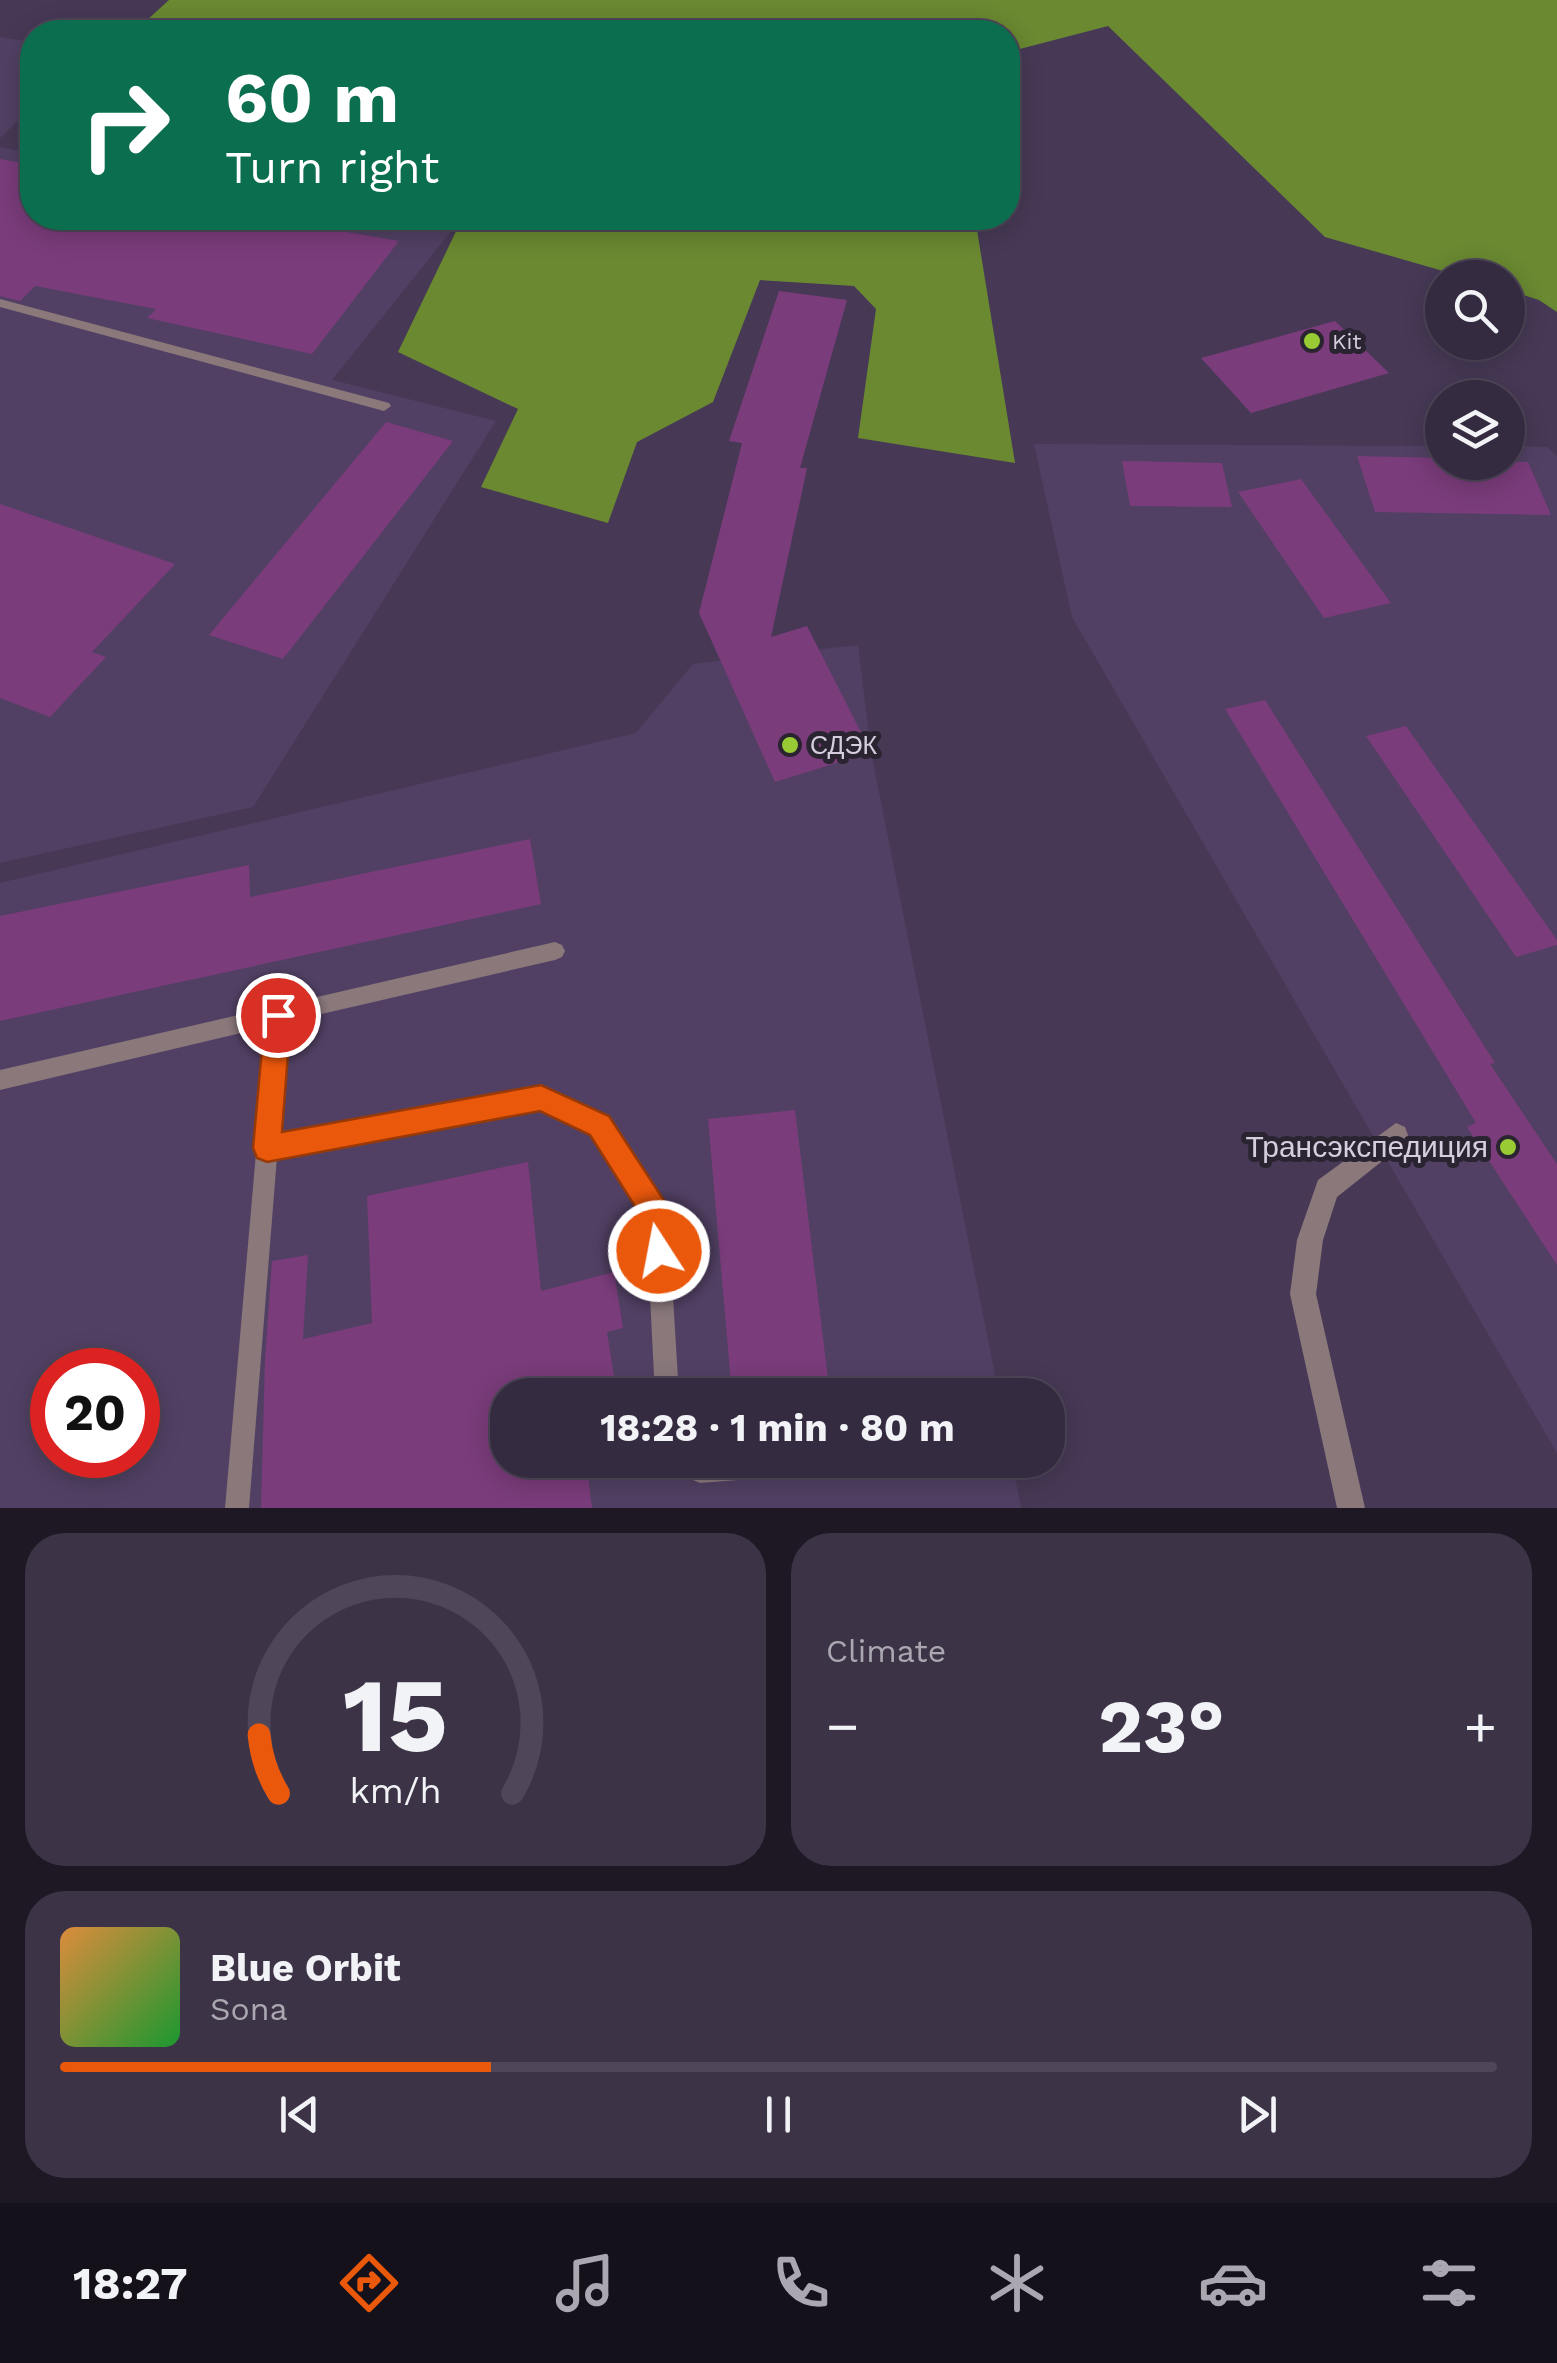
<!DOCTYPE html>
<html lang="en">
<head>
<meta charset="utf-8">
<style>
  :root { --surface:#352b40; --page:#3d3347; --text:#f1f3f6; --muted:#aaa7b1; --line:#4f4759; --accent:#ea580c }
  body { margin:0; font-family:"Work Sans",sans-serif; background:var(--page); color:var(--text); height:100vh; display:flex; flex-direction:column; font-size:38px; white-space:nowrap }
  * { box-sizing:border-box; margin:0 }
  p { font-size:32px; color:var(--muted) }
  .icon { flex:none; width:55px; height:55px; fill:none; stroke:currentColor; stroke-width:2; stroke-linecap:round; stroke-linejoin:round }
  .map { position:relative; height:1508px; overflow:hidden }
  .side { display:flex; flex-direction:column; gap:25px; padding:25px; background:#1d1823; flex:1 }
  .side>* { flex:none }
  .hud { position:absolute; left:20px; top:20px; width:1000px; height:210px; border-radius:40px; box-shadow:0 5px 25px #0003,0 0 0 2px var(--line); background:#0b6e4f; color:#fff; overflow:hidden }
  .controls { position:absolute; left:1425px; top:260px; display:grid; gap:20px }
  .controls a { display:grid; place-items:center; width:100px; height:100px; border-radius:50%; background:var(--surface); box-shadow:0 5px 25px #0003,0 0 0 2px var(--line); font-size:50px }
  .speed { position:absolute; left:30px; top:1348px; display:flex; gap:20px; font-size:50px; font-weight:700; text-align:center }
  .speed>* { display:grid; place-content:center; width:130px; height:130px; border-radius:50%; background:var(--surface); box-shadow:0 5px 25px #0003,0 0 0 2px var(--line); line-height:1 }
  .speed .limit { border:15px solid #d22; background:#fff; color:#111 }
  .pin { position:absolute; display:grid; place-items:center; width:85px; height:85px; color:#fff; margin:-42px; border:5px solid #fff; border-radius:50%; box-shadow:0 2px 10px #0007 }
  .me { position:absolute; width:110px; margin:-55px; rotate:349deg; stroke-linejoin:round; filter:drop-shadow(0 0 8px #0008) }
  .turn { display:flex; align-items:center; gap:35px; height:210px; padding:0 40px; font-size:45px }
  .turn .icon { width:130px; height:130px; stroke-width:2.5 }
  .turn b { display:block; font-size:70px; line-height:85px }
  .big { font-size:75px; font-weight:700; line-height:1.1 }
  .side .widget { flex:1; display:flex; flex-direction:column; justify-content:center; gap:15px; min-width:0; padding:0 35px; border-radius:40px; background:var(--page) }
  .side .dial { align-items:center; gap:0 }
  .dial svg { height:260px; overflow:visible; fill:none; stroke:var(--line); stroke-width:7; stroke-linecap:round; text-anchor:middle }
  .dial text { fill:var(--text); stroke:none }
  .song { display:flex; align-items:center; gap:30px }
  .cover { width:120px; height:120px; border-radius:15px; background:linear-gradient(135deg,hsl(30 70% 55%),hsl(130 70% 35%)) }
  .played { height:10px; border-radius:5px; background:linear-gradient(90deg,var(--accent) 30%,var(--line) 30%) }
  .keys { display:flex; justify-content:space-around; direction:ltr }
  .heat { display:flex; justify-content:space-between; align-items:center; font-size:55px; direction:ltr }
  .side .tiles { flex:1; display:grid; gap:25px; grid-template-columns:1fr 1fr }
  .widget:last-child { grid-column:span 2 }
  .trip { position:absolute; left:490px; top:1378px; width:575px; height:100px; border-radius:40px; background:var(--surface); box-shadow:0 5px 25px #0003,0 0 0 2px var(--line); font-weight:700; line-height:100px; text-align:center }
  .dock { display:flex; height:160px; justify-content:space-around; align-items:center; background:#15111a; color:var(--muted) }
  .dock .icon { width:70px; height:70px }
  .dock .selected { color:var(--accent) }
  .dock b { font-size:45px; color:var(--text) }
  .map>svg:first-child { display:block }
</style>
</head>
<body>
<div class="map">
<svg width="1557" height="1508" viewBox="0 0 1557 1508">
  <rect width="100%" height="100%" fill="#473956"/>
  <g fill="#514063" fill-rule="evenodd">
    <path d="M0,37L32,42V107L0,138Z"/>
    <path d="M0,147L32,153V218H385L452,230L332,380L496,421L253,807L0,863Z"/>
    <path d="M1034,444L1442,446V462H1508V446L1547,447L1557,456V1453L1072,617Z"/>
    <path d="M858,645L871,752L999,1395H508V1460H1012L1021,1508H0V883L636,733L693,664ZM52,1370H138V1455H52Z"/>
  </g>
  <g fill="#6a8931">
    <path d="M169,0H1557V312L1539,300L1508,290V278L1464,277L1325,237L1108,26L1008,52V32H134Z"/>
    <path d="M445,218H975L1015,463L858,438L876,309L854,286L760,280L713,402L637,442L608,523L481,487L518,409L398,352L461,221Z"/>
  </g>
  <g fill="#7a3c7b">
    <path d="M0,159L32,165V218H306L300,224L399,241L312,354L147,318L156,309L35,286L20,301L0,296Z"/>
    <path d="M779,291L847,300L800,468H807L771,637L807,626L871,752L775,782L699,613L742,443L729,441Z"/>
    <path d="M1335,321L1389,373L1251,413L1201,358Z"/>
    <path d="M386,422L453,441L283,659L209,635Z"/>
    <path d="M1357,456L1442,458V462H1528L1551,515L1375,512Z"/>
    <path d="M1122,461L1222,463L1232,507L1130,506Z"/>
    <path d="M1301,479L1391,603L1324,618L1238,492Z"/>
    <path d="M0,504L175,564L92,652L106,657L50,717L0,698Z"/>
    <path d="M1265,700L1495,1063L1490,1064L1557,1164V1265L1467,1127L1476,1123L1225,709Z"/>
    <path d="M1406,726L1557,940V945L1516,957L1366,736Z"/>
    <path d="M530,839L541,904L0,1021V916L249,865L250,897Z"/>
    <path d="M795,1110L830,1395H732L708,1119Z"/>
    <path d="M528,1162L541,1291L614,1272L623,1328L607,1332L617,1395H508V1460H586L592,1508H261L265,1359L272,1261L308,1255L303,1339L372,1323L367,1196Z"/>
  </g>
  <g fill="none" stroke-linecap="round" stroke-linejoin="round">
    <g fill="#8a787b" fill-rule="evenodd">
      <path d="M0,299L389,403L391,406L384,411L0,307Z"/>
      <path d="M555,942L562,945L565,951L562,957L555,960L287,1022L279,1136L541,1088L606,1119L668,1215L679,1395H655L646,1218L592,1133L540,1108L277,1157L249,1508H225L267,1027L0,1090V1070Z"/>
      <path d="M664,1460H851L848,1469L839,1472L700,1483L667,1469Z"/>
    </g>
    <path fill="#8a787b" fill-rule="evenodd" d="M1396,1123L1405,1127L1408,1135L1405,1143L1337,1197L1323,1240L1316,1294L1365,1508H1337L1290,1294L1297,1240L1318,1180Z"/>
  </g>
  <path fill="#ea580c" stroke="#983908" stroke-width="2.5" d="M278,1003L287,1007L291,1015L282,1132L541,1085L609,1116L667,1205L673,1251L669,1261L659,1265L649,1261L643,1219L590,1135L540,1111L267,1162L257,1158L253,1148L265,1015L269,1007Z"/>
  <g fill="#99cb35" stroke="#2a2431" stroke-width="4">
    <circle cx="1312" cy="341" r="10"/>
    <circle cx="790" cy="745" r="10"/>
    <circle cx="1508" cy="1147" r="10"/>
  </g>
  <g text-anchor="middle" stroke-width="10" stroke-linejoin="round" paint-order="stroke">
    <g font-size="22" fill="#d6cedf" stroke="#2a2431" text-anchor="start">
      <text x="1332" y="349">Kit</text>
    </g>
    <g font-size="25" fill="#d6cedf" stroke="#2a2431" text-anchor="start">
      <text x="810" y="754">СДЭК</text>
    </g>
    <g font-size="30" fill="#d6cedf" stroke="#2a2431" text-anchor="end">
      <text x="1488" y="1157">Трансэкспедиция</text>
    </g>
  </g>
</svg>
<div class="controls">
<a><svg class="icon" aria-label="search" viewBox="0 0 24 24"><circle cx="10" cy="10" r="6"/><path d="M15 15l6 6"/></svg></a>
<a><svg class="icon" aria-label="layers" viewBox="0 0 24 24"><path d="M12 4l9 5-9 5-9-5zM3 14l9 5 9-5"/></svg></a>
</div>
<div class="speed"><div class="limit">20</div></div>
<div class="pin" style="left:278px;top:1015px;background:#d93025"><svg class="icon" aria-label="arrive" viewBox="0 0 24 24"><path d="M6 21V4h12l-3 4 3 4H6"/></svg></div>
<svg class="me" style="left:659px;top:1251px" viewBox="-20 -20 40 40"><circle r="17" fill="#ea580c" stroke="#fff" stroke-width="3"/><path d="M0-11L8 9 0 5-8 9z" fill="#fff"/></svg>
<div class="trip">18:28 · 1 min · 80 m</div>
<div class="hud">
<div class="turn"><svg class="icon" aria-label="right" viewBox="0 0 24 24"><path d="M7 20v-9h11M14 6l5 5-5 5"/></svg><div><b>60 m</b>Turn right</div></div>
</div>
</div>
<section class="side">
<div class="tiles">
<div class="widget dial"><svg viewBox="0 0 100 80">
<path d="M14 69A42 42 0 1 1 86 69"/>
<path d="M14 69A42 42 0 0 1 8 51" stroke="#ea580c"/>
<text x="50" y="56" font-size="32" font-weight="700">15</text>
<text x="50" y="72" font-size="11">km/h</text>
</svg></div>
<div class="widget"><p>Climate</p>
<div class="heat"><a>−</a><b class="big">23°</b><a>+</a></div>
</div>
<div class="widget">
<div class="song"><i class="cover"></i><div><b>Blue Orbit</b><p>Sona</p></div></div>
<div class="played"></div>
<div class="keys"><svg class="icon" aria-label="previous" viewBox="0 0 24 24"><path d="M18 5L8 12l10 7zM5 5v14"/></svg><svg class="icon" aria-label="pause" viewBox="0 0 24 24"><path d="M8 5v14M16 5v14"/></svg><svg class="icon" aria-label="next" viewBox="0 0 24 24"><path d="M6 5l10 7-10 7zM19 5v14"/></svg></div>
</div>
</div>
</section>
<nav class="dock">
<b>18:27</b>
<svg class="icon selected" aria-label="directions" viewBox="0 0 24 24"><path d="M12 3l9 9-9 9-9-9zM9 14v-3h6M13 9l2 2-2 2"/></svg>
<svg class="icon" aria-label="music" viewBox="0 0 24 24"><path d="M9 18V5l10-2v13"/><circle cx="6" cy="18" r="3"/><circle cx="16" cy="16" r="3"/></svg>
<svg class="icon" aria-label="phone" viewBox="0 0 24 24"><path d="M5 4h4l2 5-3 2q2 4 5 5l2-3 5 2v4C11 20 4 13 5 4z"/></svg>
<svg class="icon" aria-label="climate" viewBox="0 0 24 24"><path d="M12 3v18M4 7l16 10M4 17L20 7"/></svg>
<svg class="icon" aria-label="car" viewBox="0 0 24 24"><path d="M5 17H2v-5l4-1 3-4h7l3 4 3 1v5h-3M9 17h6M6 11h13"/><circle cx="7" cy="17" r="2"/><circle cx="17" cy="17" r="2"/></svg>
<svg class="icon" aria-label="filters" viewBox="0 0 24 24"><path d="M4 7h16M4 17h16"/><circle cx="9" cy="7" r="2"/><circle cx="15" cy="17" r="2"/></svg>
</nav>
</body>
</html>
